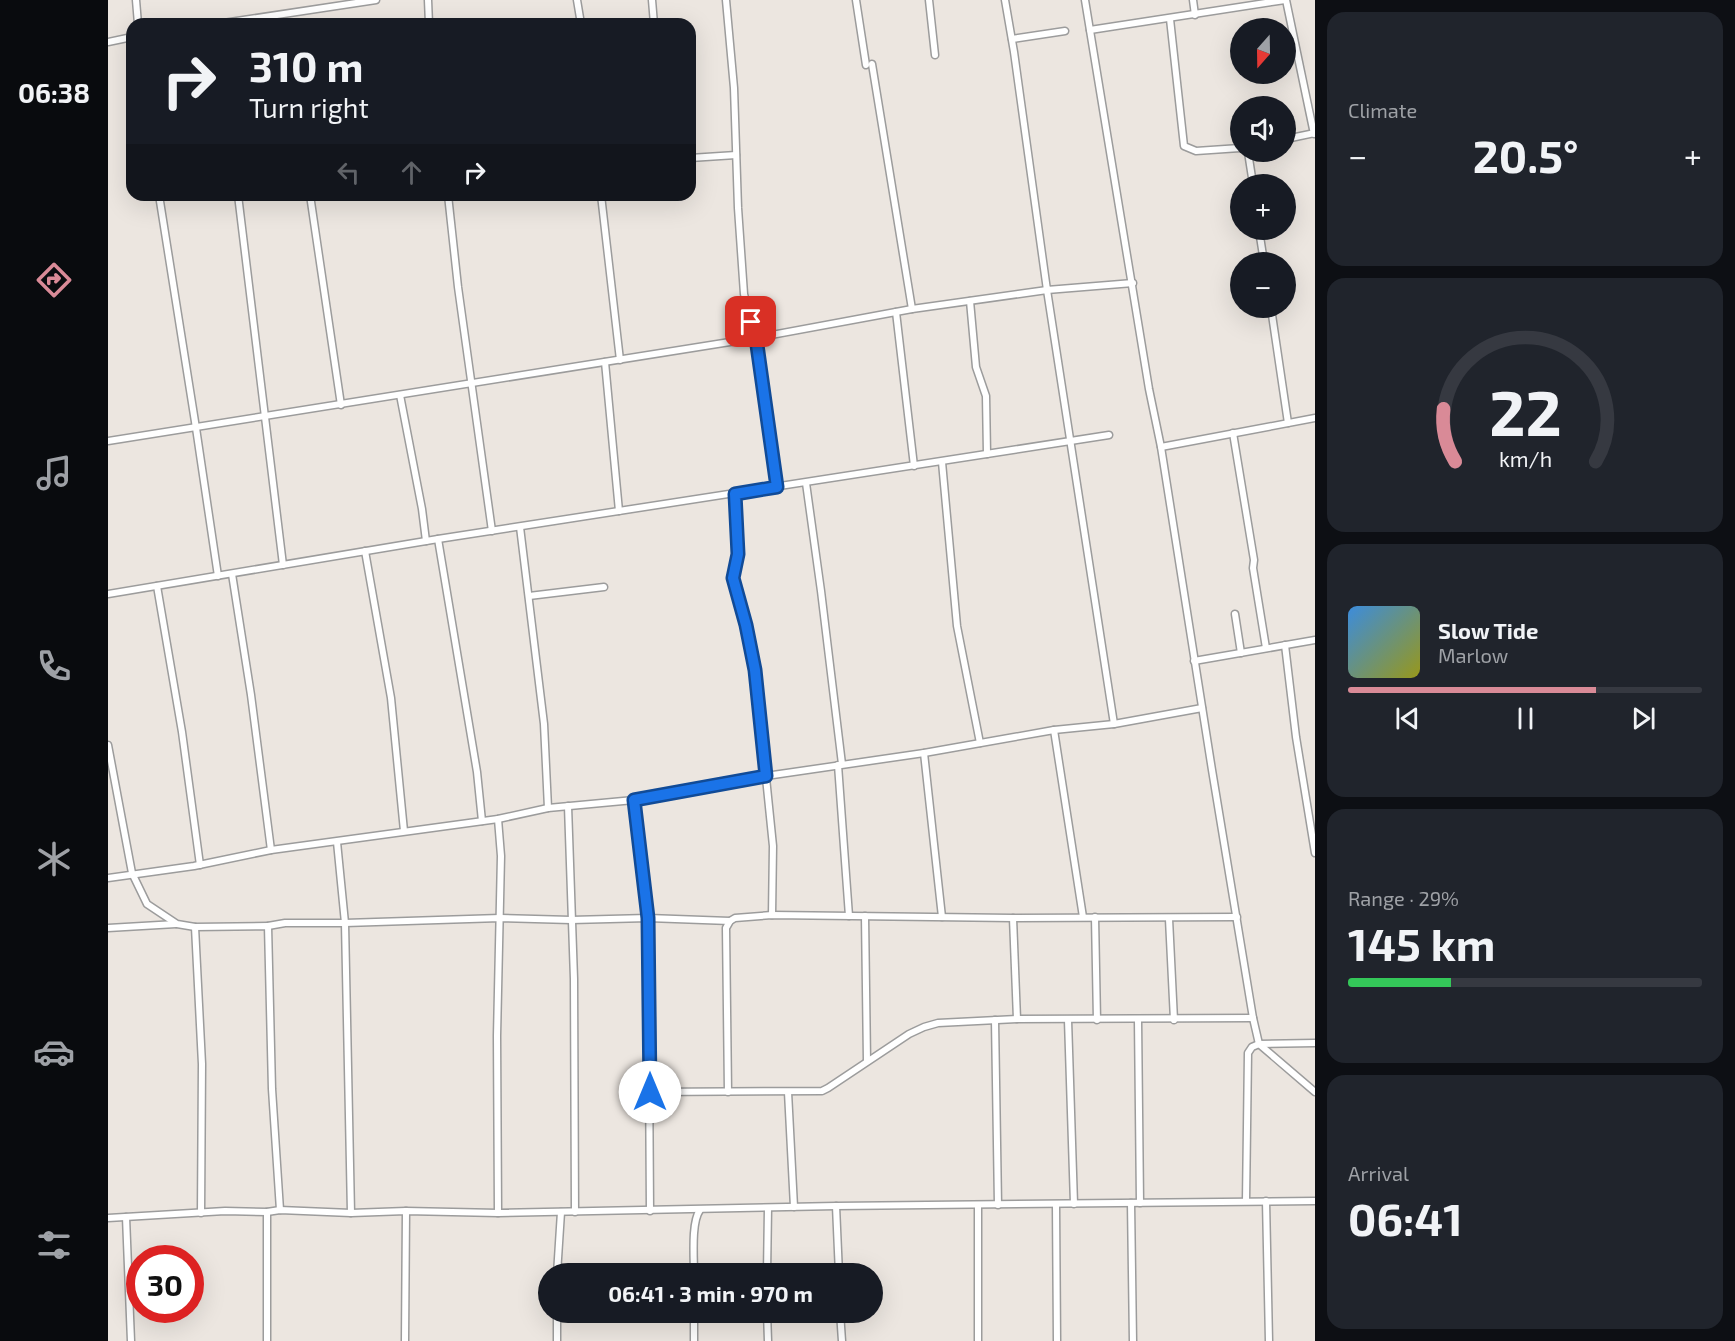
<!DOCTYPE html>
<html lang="en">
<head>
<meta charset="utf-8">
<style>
  :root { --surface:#171b24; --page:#20242c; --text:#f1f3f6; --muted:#9ea1a6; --line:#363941; --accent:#d98a97 }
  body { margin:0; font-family:"Exo 2",sans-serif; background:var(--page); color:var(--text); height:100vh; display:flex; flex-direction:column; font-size:22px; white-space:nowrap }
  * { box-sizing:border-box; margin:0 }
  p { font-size:20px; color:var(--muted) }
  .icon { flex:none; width:33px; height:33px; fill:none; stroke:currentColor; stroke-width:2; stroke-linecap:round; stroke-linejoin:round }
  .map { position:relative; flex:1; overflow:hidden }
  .sheet { display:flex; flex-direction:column; gap:12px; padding:12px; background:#0d0f14; width:420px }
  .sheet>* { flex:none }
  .banner { position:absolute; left:18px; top:18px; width:570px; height:183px; border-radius:18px; box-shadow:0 6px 24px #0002; background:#171b24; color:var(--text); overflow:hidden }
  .needle { width:39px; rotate:200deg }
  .buttons { position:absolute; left:1122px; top:18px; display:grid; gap:12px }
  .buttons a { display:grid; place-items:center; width:66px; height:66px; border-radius:50%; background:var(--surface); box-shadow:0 6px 24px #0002; font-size:30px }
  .speed { position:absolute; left:18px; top:1245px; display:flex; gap:12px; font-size:30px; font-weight:700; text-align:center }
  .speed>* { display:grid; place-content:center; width:78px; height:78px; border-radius:50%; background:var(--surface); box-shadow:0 6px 24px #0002; line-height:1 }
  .speed .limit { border:9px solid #d22; background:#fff; color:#111 }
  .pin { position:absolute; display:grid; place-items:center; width:51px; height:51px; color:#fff; margin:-26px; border-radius:12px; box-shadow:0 3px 9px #0006 }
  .me { position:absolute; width:66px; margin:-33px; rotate:0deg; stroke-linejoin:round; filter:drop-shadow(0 0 4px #0008) }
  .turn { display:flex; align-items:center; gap:21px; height:126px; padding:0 24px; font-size:27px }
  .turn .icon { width:78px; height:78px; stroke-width:2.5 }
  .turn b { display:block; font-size:42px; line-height:51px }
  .lanes { display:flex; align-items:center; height:57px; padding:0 24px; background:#0003; justify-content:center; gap:30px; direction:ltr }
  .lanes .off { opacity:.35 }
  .big { font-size:45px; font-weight:700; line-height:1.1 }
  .sheet .card { flex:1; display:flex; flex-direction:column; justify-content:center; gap:9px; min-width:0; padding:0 21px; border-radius:18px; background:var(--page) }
  .sheet .dial { align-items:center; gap:0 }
  .dial svg { height:156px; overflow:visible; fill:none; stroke:var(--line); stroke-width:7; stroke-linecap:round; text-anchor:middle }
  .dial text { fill:var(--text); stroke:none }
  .song { display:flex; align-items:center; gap:18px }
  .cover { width:72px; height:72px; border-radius:9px; background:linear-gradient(135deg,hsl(210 70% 55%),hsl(60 70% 35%)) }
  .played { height:6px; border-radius:3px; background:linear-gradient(90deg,var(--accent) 70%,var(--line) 70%) }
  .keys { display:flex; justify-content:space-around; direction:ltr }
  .heat { display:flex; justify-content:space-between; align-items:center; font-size:33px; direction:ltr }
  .charge { height:9px; border-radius:4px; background:linear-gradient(90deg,#34c759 29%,var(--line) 0) }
  .trip { position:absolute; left:430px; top:1263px; width:345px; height:60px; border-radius:30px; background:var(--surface); box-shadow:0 6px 24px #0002; font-weight:700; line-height:60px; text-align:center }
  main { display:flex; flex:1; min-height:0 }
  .menu { display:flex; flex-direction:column; width:108px; justify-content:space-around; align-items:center; background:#090b0e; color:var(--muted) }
  .menu .icon { width:42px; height:42px }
  .menu .active { color:var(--accent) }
  .menu b { font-size:27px; color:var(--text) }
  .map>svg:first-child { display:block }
</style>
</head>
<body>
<main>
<nav class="menu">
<b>06:38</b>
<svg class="icon active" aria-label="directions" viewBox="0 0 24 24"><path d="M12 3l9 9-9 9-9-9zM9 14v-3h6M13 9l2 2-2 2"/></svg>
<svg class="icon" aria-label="music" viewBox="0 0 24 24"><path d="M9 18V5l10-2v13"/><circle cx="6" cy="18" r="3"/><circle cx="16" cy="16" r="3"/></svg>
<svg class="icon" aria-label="phone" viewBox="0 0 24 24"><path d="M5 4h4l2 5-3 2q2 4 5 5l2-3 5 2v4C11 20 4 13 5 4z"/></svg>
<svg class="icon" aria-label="climate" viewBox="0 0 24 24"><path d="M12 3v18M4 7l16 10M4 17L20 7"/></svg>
<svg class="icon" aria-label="car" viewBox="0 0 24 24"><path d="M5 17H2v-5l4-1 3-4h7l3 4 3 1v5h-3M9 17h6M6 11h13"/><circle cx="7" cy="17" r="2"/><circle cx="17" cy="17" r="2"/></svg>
<svg class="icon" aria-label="filters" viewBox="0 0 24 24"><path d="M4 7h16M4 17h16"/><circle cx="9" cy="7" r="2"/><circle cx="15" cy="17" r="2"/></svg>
</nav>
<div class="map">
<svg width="1207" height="1341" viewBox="0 0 1207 1341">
  <rect width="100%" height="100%" fill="#ece6e0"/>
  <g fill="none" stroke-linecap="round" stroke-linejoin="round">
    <g stroke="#9c9c9c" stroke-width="9">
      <g id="street">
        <path d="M28,0L30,24"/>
        <path d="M320,0L321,24"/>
        <path d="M469,0L473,24"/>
        <path d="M544,0L546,24"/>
        <path d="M618,0L626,88L630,208L636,294L647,338L669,487"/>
        <path d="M748,0L758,65"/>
        <path d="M821,0L827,55"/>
        <path d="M897,0L906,52L939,290L1025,283"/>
        <path d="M977,0L1041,389L1053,447L1104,770L1145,1018L1151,1044L1207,1092"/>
        <path d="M1085,0L1087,15"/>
        <path d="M1178,0L1206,134"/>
        <path d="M1062,19L1076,146L1088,151L1132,148"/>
        <path d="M109,24L268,0"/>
        <path d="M982,30L1177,0"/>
        <path d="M904,39L957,31"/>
        <path d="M0,42L24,37"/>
        <path d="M764,64L804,309"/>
        <path d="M1178,139L1207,133"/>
        <path d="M1140,152L1145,184"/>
        <path d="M582,158L628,155"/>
        <path d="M51,195L88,428L110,576"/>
        <path d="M130,195L175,565"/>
        <path d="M202,195L233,405"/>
        <path d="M340,195L350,287L384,531"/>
        <path d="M493,195L512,360"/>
        <path d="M1151,230L1156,262"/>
        <path d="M862,301L868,367L878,396L879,454"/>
        <path d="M1163,308L1180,423"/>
        <path d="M788,312L806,466"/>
        <path d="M497,362L511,511"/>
        <path d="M292,395L314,509L318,541"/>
        <path d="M1125,433L1146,560L1145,568L1158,648"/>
        <path d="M0,441L647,338L804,309L939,290L1006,724"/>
        <path d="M1053,447L1207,418"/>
        <path d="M834,462L849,626L872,743"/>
        <path d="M698,483L713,591L734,764"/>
        <path d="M627,494L630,554L625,578L638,625L647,670L665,846L664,915"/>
        <path d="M412,527L436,724L440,808"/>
        <path d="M330,539L369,772L374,821"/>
        <path d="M257,551L283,698L296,831"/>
        <path d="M124,574L143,695L163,850"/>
        <path d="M49,586L74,732L92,865"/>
        <path d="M0,594L330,539L1001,435"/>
        <path d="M421,596L496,587"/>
        <path d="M1127,614L1133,653"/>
        <path d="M1177,645L1188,737L1207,853"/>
        <path d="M1086,661L1207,640"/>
        <path d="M946,730L975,917"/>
        <path d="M0,745L24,873L39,904L69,924L87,927L160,926L164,1089L172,1210"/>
        <path d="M816,753L834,917"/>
        <path d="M730,765L741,916"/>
        <path d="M526,800L540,918L542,1211"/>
        <path d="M460,806L466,979L467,1212"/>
        <path d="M390,819L393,856L389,1036L390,1213"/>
        <path d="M229,842L237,923L243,1213"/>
        <path d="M0,878L86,866L163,850L390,819L440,808L526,800L658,776L816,753L946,730L1006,724L1094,708"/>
        <path d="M757,916L759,1061"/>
        <path d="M987,917L989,1020"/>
        <path d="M905,918L909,1019"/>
        <path d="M1061,919L1066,1020"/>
        <path d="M160,926L177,923H237L392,918L463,920L540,918L622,921"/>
        <path d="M87,927L94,1064L93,1213"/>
        <path d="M0,928L68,924"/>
        <path d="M887,1020L890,1205"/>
        <path d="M960,1020L966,1204"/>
        <path d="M1030,1020L1032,1203"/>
        <path d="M542,1092L714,1091L720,1088L801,1034L816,1027L830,1023L909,1019L1145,1018"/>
        <path d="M620,1092L618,928L622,921L627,918L664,915L905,918L1129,917"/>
        <path d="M680,1092L686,1207"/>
        <path d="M1138,1201L1140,1053L1144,1047L1151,1044L1207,1043"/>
        <path d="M1158,1201L1161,1341"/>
        <path d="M1023,1203L1025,1341"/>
        <path d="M870,1205V1341"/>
        <path d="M948,1205L949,1341"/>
        <path d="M728,1206L731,1274"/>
        <path d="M159,1212V1341"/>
        <path d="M18,1217L23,1341"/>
        <path d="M0,1218L117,1211L159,1212L172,1210L243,1213L298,1211L390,1213L728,1206L1207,1201"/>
        <path d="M449,1274L453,1212"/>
        <path d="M586,1274C586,1258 583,1222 592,1210"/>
        <path d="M659,1274L660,1208"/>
        <path d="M449,1312V1341"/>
        <path d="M586,1312V1341"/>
        <path d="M659,1312L660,1341"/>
        <path d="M732,1312L734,1341"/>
        <path d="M297,1341L298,1211"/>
      </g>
    </g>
    <use href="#street" stroke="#fff" stroke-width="6"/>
  </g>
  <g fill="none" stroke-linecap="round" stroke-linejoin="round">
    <g stroke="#114b97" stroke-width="15">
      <path id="route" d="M542,1092L540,918L526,800L658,776L647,670L638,625L625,578L630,554L627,494L669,487L648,338L643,322"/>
    </g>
    <use href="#route" stroke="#1a73e8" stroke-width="10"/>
  </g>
</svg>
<div class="buttons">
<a><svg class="needle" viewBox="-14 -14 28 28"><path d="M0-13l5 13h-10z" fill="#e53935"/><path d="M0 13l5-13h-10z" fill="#9ea1a6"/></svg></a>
<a><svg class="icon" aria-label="sound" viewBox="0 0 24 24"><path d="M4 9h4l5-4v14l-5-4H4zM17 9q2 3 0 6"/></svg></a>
<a>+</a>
<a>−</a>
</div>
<div class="speed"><div class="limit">30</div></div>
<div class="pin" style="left:643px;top:322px;background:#d93025"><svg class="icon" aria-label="arrive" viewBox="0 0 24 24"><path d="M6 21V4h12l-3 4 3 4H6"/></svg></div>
<svg class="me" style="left:542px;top:1092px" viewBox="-20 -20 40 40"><circle r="19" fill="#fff"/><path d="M0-13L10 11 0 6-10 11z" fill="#1a73e8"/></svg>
<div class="trip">06:41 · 3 min · 970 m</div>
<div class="banner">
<div class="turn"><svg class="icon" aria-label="right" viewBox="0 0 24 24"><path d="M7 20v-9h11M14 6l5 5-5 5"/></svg><div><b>310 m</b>Turn right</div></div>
<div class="lanes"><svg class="icon off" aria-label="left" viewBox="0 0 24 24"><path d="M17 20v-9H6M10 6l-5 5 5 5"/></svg><svg class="icon off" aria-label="ahead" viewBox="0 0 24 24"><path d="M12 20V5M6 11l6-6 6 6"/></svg><svg class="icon" aria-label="right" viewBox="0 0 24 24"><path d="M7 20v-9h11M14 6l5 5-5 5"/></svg></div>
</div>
</div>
<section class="sheet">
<div class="card"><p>Climate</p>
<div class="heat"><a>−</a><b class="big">20.5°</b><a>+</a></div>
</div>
<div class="card dial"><svg viewBox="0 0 100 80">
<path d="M14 69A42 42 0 1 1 86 69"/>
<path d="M14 69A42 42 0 0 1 8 42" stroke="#d98a97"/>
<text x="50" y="56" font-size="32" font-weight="700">22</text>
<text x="50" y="72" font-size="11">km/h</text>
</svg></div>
<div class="card">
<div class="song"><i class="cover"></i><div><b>Slow Tide</b><p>Marlow</p></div></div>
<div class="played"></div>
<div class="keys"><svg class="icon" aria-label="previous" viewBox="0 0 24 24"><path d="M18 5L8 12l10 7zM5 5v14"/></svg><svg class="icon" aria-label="pause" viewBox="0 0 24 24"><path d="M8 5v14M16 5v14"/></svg><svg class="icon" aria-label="next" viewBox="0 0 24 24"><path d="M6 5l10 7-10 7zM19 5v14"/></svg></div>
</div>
<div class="card"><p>Range · 29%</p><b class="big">145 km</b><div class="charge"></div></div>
<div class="card"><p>Arrival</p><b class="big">06:41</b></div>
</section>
</main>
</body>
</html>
